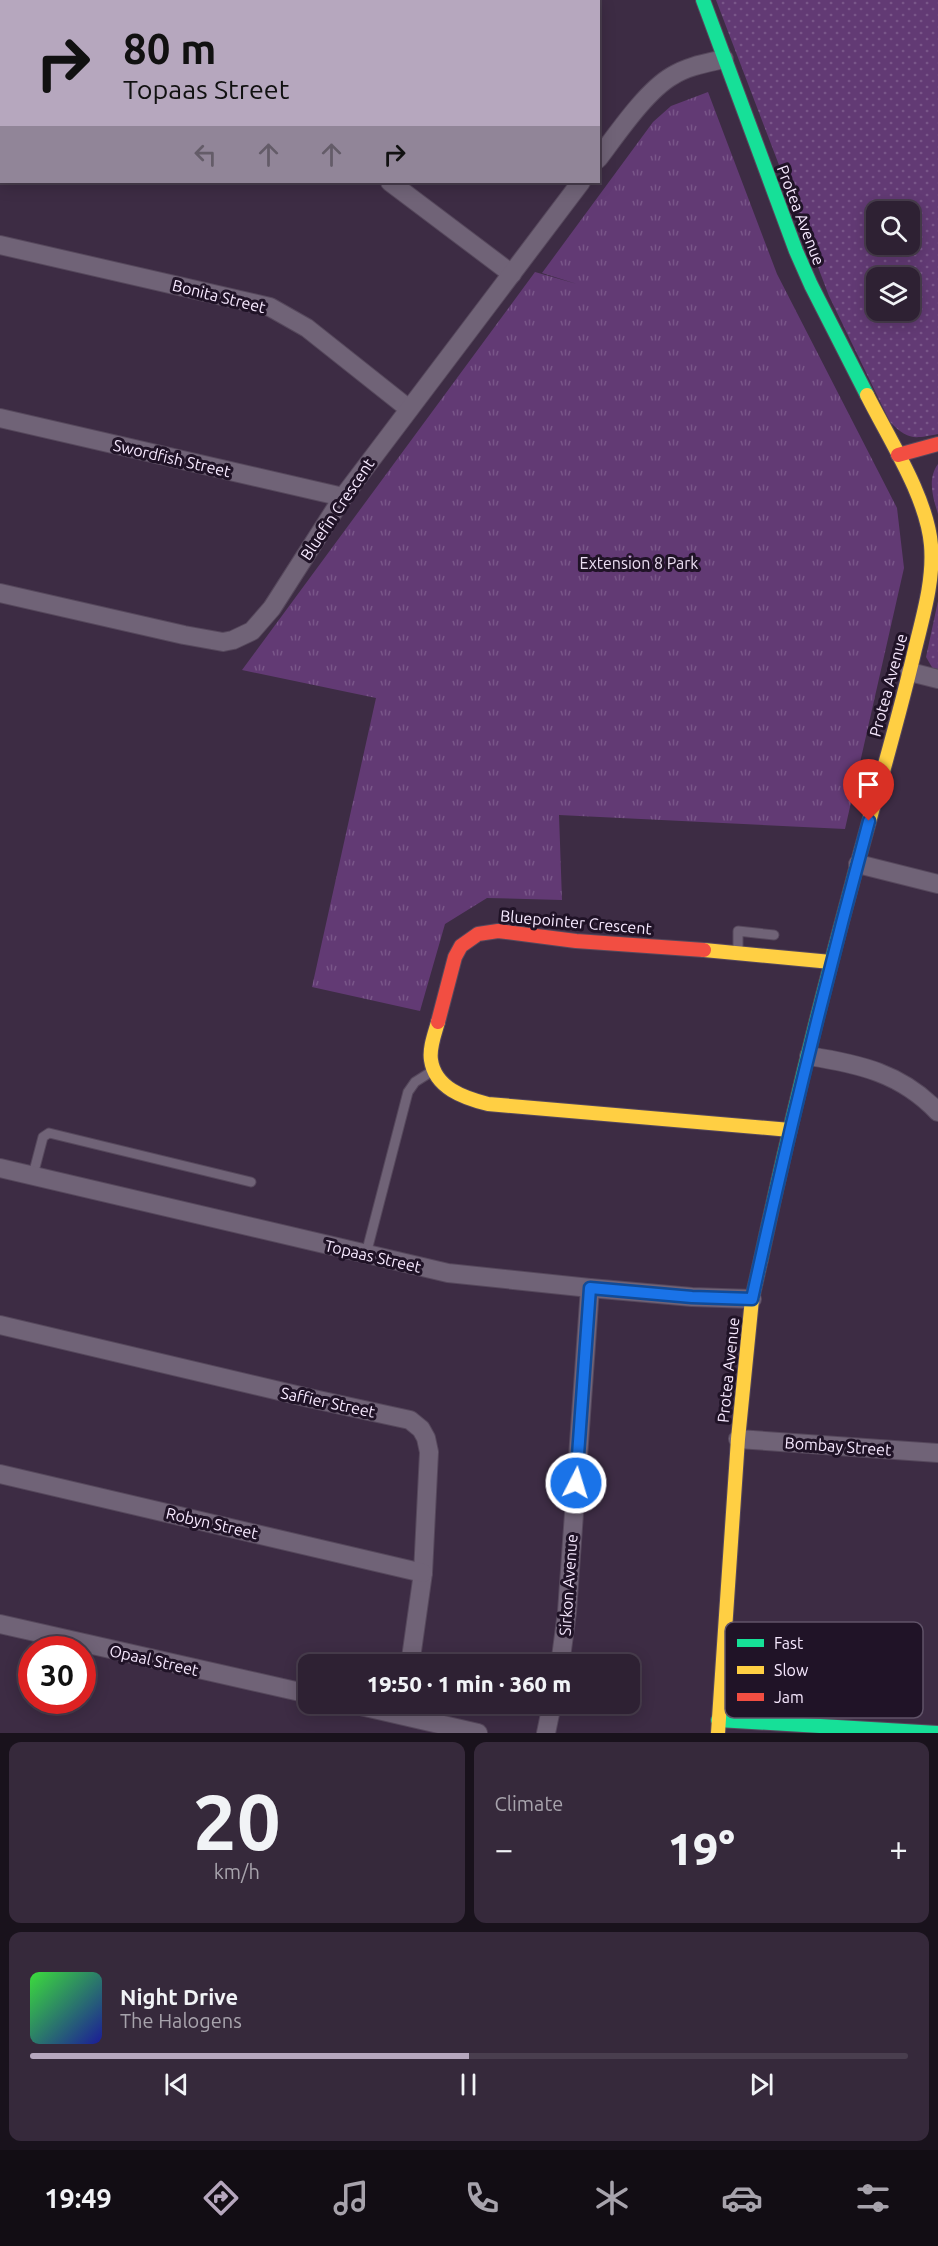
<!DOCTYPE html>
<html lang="en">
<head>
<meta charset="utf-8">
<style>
  :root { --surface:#2e2133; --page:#36293b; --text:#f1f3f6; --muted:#a7a3ac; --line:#493e4e; --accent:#b6a7be }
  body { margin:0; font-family:Ubuntu,sans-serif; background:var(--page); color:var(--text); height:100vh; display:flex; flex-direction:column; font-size:22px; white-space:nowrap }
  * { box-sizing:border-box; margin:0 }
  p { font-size:20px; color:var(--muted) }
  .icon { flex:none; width:33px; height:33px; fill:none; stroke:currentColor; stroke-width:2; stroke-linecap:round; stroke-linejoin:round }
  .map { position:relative; height:1733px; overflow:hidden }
  .sheet { display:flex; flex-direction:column; gap:9px; padding:9px; background:#19121c; flex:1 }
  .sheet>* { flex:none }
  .banner { position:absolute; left:0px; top:0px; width:600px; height:183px; box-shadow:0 3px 15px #0003,0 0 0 2px var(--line); background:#b6a7be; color:#111; overflow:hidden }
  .buttons { position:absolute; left:866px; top:201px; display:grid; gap:12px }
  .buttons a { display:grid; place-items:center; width:54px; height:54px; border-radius:12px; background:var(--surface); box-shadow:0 3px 15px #0003,0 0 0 2px var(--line); font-size:30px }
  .speed { position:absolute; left:18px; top:1636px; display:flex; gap:12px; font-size:30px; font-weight:700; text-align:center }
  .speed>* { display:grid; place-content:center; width:78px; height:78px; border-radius:50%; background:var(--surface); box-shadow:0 3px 15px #0003,0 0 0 2px var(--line); line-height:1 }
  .speed .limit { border:9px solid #d22; background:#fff; color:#111 }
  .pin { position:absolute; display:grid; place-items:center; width:51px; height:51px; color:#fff; margin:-62px -26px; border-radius:50% 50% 50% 0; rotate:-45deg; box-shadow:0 0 6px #0007 }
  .pin .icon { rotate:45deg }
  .me { position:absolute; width:66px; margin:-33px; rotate:5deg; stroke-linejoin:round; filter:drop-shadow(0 0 4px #0008) }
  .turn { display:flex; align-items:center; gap:21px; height:126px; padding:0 24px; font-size:27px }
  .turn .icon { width:78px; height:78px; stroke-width:2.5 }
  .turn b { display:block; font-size:42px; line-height:51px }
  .lanes { display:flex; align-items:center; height:57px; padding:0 24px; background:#0003; justify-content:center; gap:30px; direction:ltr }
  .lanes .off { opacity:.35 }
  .big { font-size:45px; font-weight:800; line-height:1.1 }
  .sheet .widget { flex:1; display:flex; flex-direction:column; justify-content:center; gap:9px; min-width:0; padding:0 21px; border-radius:12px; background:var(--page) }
  .sheet .dial { align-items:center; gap:0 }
  .dial b { font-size:78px; line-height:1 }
  .song { display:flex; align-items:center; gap:18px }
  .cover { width:72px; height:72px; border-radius:9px; background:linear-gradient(135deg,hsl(120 70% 55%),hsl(240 70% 35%)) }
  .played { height:6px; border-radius:3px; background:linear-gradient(90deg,var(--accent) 50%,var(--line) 50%) }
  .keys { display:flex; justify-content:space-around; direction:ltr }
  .heat { display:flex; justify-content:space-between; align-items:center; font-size:33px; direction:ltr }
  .sheet .tiles { flex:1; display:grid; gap:9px; grid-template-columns:1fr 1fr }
  .widget:last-child { grid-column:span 2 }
  .trip { position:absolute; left:298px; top:1654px; width:342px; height:60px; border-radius:12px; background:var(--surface); box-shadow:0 3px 15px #0003,0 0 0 2px var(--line); font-weight:800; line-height:60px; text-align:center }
  .tab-bar { display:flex; height:96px; justify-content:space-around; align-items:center; background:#120d14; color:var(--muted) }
  .tab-bar .icon { width:42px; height:42px }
  .tab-bar .on { color:var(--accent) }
  .tab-bar b { font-size:27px; color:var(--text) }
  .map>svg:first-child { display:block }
</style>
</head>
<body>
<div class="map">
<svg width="938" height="1733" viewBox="0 0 938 1733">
  <defs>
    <pattern id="grass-dots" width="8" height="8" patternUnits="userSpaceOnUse" patternTransform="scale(1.5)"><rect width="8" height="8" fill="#623a74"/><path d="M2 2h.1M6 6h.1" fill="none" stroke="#795689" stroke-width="1.8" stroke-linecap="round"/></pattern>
    <pattern id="park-tufts" width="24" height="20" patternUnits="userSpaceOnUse" patternTransform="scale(1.5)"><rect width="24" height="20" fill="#623a74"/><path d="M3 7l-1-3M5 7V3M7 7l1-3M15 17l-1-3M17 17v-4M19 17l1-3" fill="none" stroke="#795689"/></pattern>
  </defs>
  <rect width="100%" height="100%" fill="#3d2c44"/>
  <g fill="url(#grass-dots)" fill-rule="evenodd">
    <path d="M716,0H938V434C913,439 908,440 890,422L829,296ZM876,212H909V244H876ZM876,278H909V310H876Z"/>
    <path d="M938,464V514C933,498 927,479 938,464Z"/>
    <path d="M938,601V670L933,669L926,657Z"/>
  </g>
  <path fill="url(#park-tufts)" d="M708,92L777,274L897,508L904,568L845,829L559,815L562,900L487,898L445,924L420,1011L312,987L376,698L242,670L535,272L577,284L542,273L653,122L671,106Z"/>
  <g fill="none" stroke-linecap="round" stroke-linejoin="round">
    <g stroke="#56485c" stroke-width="11">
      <g id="lane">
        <path d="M738,951V931L774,935"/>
        <path d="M33,1175L43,1137L49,1133L251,1182"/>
        <path d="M366,1254L408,1092L415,1082L434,1070"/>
      </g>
    </g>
    <g stroke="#56485c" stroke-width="20">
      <g id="street">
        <path d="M419,0L422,2"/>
        <path d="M0,73L2,74"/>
        <path d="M598,159C617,134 646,91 672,76C688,66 707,63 724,59"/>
        <path d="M390,182L512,274"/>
        <path d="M0,245L270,307L307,328L409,409"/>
        <path d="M0,418L343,497"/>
        <path d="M0,593L184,635L223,642L233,640L252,631L272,608L343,497L581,182"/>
        <path d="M910,672L938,679"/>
        <path d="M858,864L938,884"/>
        <path d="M809,1056C859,1064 901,1073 938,1112"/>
        <path d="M0,1168L448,1273L590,1288L692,1297L752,1299"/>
        <path d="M0,1325L309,1398L410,1420L421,1429L426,1438L429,1452L423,1573L410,1665"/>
        <path d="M738,1439L938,1453"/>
        <path d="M0,1474L423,1573"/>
        <path d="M0,1624L309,1694"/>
        <path d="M560,1665L567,1612L590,1288"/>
        <path d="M352,1704L478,1733"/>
        <path d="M546,1733L552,1704"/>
      </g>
    </g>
    <g stroke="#56485c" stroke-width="16">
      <g id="fast">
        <path d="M703,0L796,251L811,285L867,395"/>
        <path d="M761,1259C789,1128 821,998 856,869"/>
        <path d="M718,1720L938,1733"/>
      </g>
    </g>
    <g stroke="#56485c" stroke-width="16">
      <g id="slow">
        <path d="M856,869C876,795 898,722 915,649C923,616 934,580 931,545C927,497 889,439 867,395"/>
        <path d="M704,950L831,962"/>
        <path d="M438,1022C435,1033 429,1048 431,1060C435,1088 464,1098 488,1104L790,1130"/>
        <path d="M718,1733L738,1439L752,1299L761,1259"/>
      </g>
    </g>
    <g stroke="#56485c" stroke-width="16">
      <g id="jam">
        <path d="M898,455L938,444"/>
        <path d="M438,1022L455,957L461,946L478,934L498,931L576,941L704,950"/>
      </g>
    </g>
    <use href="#lane" stroke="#706377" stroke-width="9"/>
    <use href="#street" stroke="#706377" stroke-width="18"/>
    <use href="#fast" stroke="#16e098" stroke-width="14"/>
    <use href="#slow" stroke="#ffcf43" stroke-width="14"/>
    <use href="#jam" stroke="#f24e42" stroke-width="14"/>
  </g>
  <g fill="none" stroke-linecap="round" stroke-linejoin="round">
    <g stroke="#114b97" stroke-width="15">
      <path id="route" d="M576,1483L590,1288L692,1297L752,1299C787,1139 826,980 869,821"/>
    </g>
    <use href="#route" stroke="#1a73e8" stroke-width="10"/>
  </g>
  <g text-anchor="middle" stroke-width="6" stroke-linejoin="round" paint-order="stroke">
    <g font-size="16" fill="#f7e9ff" stroke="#201327">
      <text transform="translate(801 215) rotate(69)" y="6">Protea Avenue</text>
      <text transform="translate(219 296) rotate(14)" y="6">Bonita Street</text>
      <text transform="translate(172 458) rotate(13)" y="6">Swordfish Street</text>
      <text transform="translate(337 509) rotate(-56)" y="6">Bluefin Crescent</text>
      <text transform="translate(888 685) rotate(-75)" y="6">Protea Avenue</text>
      <text transform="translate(576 922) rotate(5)" y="6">Bluepointer Crescent</text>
      <text transform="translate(373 1256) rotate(13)" y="6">Topaas Street</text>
      <text transform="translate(728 1370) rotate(-84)" y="6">Protea Avenue</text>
      <text transform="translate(328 1402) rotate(12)" y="6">Saffier Street</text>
      <text transform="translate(838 1446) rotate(4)" y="6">Bombay Street</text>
      <text transform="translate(212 1523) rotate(13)" y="6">Robyn Street</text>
      <text transform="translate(568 1585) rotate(-86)" y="6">Sirkon Avenue</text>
      <text transform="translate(154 1660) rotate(13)" y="6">Opaal Street</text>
    </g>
    <g font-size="16" fill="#ecdff3" stroke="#201327">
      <text x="639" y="569">Extension 8 Park</text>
    </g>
  </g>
  <rect x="725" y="1622" width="198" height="96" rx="9" fill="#201327" stroke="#605368" stroke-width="1.5"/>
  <rect x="737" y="1639" width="27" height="8" fill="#16e098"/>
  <rect x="737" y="1666" width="27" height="8" fill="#ffcf43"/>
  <rect x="737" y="1693" width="27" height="8" fill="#f24e42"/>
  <g font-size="16" fill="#f7e9ff">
    <text x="774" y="1649">Fast</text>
    <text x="774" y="1676">Slow</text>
    <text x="774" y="1703">Jam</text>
  </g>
</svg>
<div class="buttons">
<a><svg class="icon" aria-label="search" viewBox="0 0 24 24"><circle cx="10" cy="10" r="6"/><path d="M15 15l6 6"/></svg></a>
<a><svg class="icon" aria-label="layers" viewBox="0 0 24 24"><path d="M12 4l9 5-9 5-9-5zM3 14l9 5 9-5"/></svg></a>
</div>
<div class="speed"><div class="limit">30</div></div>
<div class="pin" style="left:869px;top:821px;background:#d93025"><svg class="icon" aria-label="arrive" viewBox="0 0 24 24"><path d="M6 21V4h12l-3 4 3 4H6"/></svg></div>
<svg class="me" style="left:576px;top:1483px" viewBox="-20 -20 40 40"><circle r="17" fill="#1a73e8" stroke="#fff" stroke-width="3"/><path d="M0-11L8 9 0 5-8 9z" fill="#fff"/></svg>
<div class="trip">19:50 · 1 min · 360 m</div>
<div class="banner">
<div class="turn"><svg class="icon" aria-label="right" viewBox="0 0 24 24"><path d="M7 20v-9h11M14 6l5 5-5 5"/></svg><div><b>80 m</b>Topaas Street</div></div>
<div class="lanes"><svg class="icon off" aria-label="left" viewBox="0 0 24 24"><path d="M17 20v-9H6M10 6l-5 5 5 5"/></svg><svg class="icon off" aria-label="ahead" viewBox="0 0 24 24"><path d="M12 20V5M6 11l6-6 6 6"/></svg><svg class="icon off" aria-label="ahead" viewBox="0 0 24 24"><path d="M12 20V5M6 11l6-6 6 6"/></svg><svg class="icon" aria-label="right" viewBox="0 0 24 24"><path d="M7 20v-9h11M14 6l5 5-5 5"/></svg></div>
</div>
</div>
<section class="sheet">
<div class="tiles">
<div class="widget dial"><b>20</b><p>km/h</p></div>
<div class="widget"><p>Climate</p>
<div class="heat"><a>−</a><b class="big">19°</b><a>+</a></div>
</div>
<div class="widget">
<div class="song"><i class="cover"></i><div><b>Night Drive</b><p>The Halogens</p></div></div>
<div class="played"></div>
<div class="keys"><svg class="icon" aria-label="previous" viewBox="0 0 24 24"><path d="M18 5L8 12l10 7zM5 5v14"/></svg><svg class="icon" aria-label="pause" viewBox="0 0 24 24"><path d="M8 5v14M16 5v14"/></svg><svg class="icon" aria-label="next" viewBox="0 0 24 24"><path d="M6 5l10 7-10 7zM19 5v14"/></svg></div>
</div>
</div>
</section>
<nav class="tab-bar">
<b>19:49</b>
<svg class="icon on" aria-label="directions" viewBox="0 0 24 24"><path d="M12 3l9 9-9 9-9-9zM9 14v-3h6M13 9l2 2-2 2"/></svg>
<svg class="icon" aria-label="music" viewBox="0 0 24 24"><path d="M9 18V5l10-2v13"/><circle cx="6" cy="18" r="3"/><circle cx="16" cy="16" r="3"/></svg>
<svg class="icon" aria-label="phone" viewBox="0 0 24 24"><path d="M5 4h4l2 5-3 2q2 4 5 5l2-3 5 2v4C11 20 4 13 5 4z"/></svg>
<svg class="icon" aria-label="climate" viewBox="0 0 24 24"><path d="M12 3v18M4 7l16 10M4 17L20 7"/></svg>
<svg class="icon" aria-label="car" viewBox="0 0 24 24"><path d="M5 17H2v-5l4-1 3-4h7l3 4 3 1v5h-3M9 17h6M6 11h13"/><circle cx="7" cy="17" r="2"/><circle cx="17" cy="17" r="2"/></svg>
<svg class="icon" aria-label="filters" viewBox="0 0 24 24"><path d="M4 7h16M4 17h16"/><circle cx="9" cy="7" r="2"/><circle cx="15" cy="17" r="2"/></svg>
</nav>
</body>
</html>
